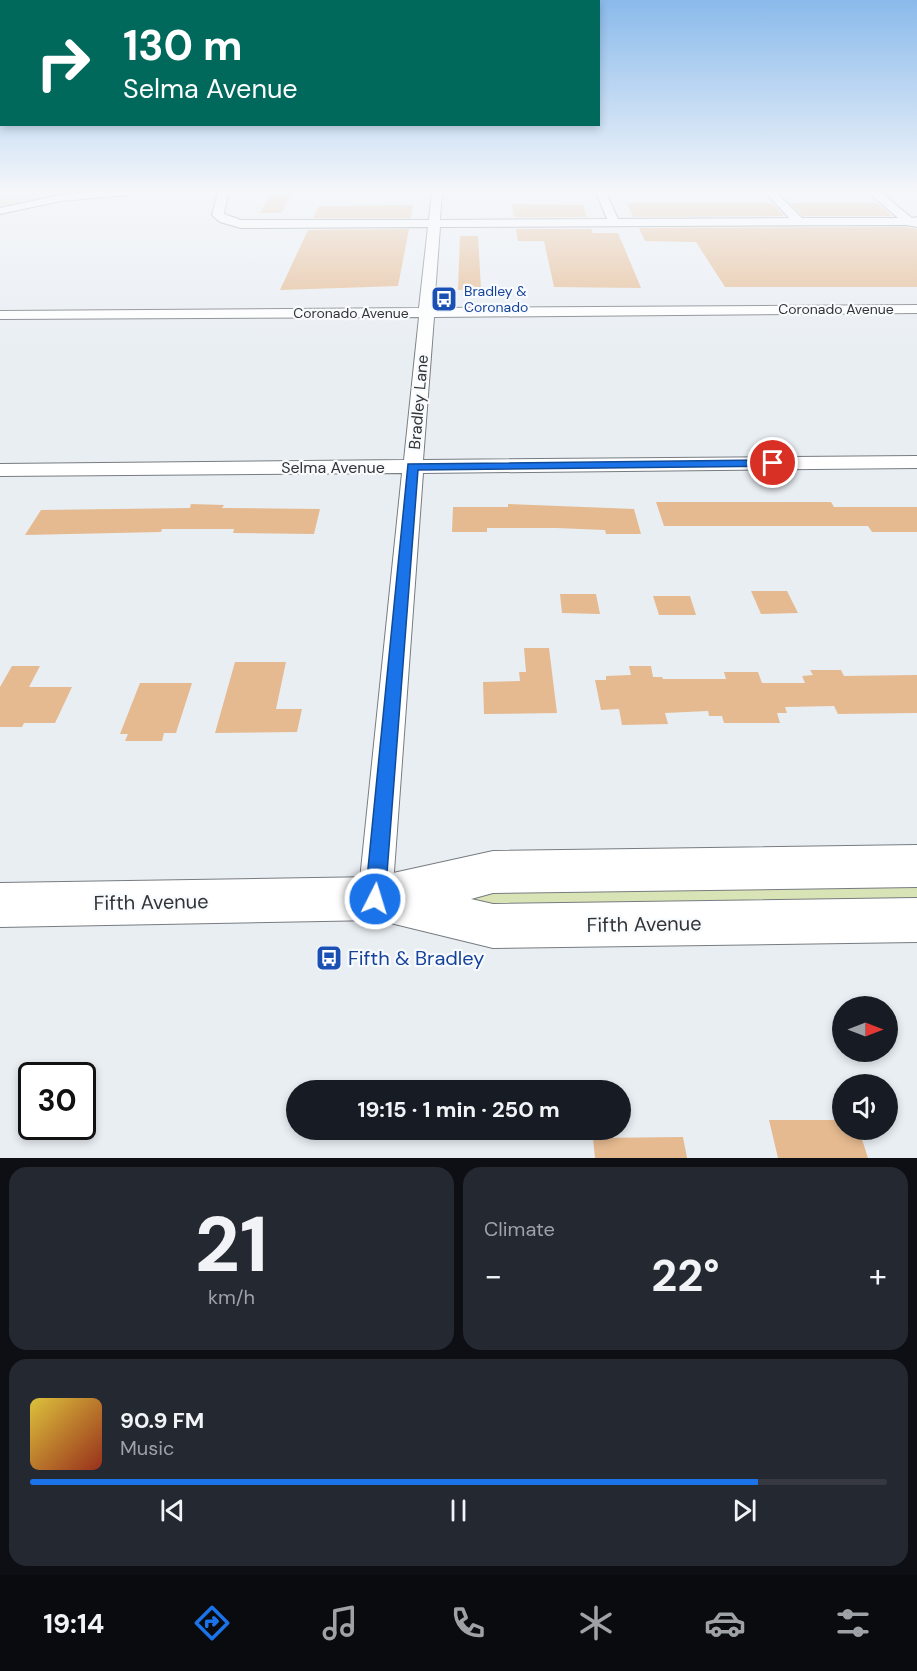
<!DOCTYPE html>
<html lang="en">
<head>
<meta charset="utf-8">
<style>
  :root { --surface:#171b24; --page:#242831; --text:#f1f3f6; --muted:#9ea1a6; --line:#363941; --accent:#1a73e8 }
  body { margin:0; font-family:"DM Sans",sans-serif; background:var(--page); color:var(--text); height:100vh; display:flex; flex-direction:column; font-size:22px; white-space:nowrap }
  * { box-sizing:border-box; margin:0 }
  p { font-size:20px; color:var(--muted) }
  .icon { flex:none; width:33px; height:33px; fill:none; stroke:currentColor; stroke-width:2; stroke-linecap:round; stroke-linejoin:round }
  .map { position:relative; height:1158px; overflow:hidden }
  .drawer { display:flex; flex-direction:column; gap:9px; padding:9px; background:#0d0f14; flex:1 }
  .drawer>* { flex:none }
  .banner { position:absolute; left:0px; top:0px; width:600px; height:126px; box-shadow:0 3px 9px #0003; background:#00695c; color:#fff; overflow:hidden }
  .needle { width:39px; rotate:90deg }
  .tools { position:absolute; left:832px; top:996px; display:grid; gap:12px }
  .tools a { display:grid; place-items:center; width:66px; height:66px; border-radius:50%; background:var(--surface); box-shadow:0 3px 9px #0003; font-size:30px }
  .speed { position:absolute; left:18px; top:1062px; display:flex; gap:12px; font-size:30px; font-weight:700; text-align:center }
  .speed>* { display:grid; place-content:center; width:78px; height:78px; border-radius:50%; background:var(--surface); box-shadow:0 3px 9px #0003; line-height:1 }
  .speed .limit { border:3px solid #111; border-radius:9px; background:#fff; color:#111 }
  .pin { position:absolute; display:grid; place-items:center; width:51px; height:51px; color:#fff; margin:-26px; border:3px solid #fff; border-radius:50%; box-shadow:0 2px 6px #0007 }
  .me { position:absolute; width:66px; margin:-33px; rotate:5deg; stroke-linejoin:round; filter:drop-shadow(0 0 4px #0008) }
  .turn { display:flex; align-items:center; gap:21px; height:126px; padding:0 24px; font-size:27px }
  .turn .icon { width:78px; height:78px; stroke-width:2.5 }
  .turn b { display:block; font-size:42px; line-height:51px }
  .big { font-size:45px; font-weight:700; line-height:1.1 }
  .drawer .tile { flex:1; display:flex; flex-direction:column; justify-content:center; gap:9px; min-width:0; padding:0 21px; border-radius:18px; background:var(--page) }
  .drawer .dial { align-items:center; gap:0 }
  .dial b { font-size:78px; line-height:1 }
  .song { display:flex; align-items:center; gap:18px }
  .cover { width:72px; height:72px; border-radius:9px; background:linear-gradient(135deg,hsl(50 70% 55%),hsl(10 70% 35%)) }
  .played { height:6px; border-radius:3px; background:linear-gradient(90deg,var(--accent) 85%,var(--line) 85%) }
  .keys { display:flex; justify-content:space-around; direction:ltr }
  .heat { display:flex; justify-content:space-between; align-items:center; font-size:33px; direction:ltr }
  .drawer .tiles { flex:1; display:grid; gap:9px; grid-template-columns:1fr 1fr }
  .tile:last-child { grid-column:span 2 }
  .trip { position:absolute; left:286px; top:1080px; width:345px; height:60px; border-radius:30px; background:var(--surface); box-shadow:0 3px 9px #0003; font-weight:700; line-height:60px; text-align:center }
  .menu { display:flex; height:96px; justify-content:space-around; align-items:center; background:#090b0e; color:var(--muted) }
  .menu .icon { width:42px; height:42px }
  .menu .current { color:var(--accent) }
  .menu b { font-size:27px; color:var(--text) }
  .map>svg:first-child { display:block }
</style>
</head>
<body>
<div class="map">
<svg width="917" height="1158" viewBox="0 0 917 1158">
  <rect width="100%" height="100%" fill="#e9eef3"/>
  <g fill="#d9e4b6">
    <path d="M0,192H127L96,194L0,211Z"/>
    <path d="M917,866V920L493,926L375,899Z"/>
  </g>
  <g fill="#e5ba90">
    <path d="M270,194H292L281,213H260Z"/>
    <path d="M627,203H772L784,216L633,217Z"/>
    <path d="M790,203H877L892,216H803Z"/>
    <path d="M512,204L583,205L587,217H514Z"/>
    <path d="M413,205L411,218H313L319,206Z"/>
    <path d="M906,227L917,229V287H725L696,242L645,241L639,228Z"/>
    <path d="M409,229L398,286L280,290L308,230Z"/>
    <path d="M516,229H591L593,233H618L641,288L554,287L544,241H518Z"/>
    <path d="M460,236H478L481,289L458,290Z"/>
    <path d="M656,502H831L834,507H917V532H872L868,526H664Z"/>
    <path d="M191,504L224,505L222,508L320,509L314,534L233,533L234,529H162L161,532L25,535L41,510L190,508Z"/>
    <path d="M508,504L634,509L641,534H606L605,530L556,528H487V532H452L453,507H508Z"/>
    <path d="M751,591H787L798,613L761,614Z"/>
    <path d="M560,594H596L600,614L562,613Z"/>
    <path d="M653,596H690L696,615H659Z"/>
    <path d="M524,648H549L557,713L484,714L483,682L520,681L519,672H526Z"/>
    <path d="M235,662H286L276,709H302L297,732L215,733Z"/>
    <path d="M12,666H40L29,687H72L55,723H24L22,727H0V687Z"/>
    <path d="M629,666H651L653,677H662L663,679H726L724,672H758L762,683H805L802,676L813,675L810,670H841L844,676L917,675V713L838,714L834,706L785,707L787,713H777L780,723H724L722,716H709L708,711L665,713L668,724L622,725L619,709L601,710L595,680H606V676L631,675Z"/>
    <path d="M140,683H192L176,733H164L162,741H125L128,734H120Z"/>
    <path d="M769,1120H843V1130H859L868,1158H778Z"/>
    <path d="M683,1137L687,1158H595L593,1138Z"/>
  </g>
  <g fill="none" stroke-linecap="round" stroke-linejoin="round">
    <g stroke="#777c80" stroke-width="2">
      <g id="minor">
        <path d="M89,192H132L127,195L61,201L0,214V208L61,195Z"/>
        <path d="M218,192H228L224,214L241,220H429L432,192H442L440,220L607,219L596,192H606L618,219L789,218L765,192H776L802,218H898L868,192H880L912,218L917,217V227L906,225L440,227L434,308L917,305V313L434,317L423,460L917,456V468L423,473L392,899L387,911L375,916L363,911L358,899L402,473L0,476V464L404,460L419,317L0,319V311L419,308L428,227L241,228L220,222L212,215Z"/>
      </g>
    </g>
    <g stroke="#777c80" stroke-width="2">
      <path id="tertiary" d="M917,845V887L493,893L471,899L493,904L917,898V942L493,948L378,920L0,927V883L375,877L493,851Z"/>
    </g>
    <use href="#minor" fill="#fff" fill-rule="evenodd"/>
    <use href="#tertiary" fill="#fff" fill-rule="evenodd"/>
  </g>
  <linearGradient id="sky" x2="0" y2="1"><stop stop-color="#8abaeb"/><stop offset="0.54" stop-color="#f5f7fa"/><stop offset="1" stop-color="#f5f7fa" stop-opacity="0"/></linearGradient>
  <rect width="917" height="354" fill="url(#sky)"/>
  <path fill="#1a73e8" stroke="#114b97" stroke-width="1.5" d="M773,460L779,463L777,466L418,470L385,899L382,906L375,909L368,906L365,899L408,464Z"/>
  <defs>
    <g id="bus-square" transform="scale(1.35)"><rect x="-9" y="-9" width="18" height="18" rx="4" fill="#1a4fb4" stroke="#f8fbfe"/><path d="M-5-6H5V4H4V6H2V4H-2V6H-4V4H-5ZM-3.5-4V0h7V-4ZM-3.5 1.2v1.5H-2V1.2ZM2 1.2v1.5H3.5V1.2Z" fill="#fff"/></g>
  </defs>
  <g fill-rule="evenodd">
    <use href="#bus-square" x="444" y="299"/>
    <use href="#bus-square" x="329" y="958"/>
  </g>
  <g text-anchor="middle" stroke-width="4.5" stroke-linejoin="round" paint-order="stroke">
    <g font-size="14" fill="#164399" stroke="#f8fbfe" text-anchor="start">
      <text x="464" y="296">Bradley &amp;<tspan x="464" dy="16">Coronado</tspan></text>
    </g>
    <g font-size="14" fill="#313335" stroke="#f8fbfe">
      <text x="836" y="314">Coronado Avenue</text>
      <text x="351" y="318">Coronado Avenue</text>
    </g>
    <g font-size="16" fill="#313335" stroke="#f8fbfe">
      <text transform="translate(418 402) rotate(-85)" y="6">Bradley Lane</text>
      <text x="333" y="473">Selma Avenue</text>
    </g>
    <g font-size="20" fill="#313335" stroke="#f8fbfe">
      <text transform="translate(151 902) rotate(-1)" y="7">Fifth Avenue</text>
      <text transform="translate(644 924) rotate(-1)" y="7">Fifth Avenue</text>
    </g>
    <g font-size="20" fill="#164399" stroke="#f8fbfe" text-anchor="start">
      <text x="348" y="965">Fifth &amp; Bradley</text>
    </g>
  </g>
</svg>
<div class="tools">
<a><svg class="needle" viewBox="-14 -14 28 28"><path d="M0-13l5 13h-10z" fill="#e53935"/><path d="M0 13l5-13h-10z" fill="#9ea1a6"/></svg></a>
<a><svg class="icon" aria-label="sound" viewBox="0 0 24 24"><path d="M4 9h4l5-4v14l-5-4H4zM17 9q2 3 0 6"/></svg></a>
</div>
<div class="speed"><div class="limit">30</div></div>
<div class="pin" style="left:773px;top:463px;background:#d93025"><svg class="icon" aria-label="arrive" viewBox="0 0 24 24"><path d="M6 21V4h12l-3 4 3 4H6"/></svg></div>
<svg class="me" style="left:375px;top:899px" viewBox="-20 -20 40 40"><circle r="17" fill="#1a73e8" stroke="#fff" stroke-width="3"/><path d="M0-11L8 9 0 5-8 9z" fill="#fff"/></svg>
<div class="trip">19:15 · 1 min · 250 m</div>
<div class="banner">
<div class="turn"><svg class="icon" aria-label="right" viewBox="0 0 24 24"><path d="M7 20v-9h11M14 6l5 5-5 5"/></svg><div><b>130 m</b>Selma Avenue</div></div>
</div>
</div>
<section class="drawer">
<div class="tiles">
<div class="tile dial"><b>21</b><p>km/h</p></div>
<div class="tile"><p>Climate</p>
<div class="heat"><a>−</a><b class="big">22°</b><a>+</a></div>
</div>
<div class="tile">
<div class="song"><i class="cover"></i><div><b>90.9 FM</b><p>Music</p></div></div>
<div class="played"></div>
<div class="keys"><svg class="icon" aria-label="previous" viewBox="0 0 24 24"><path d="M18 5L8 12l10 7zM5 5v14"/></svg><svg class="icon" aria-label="pause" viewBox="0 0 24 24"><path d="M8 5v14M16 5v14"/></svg><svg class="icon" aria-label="next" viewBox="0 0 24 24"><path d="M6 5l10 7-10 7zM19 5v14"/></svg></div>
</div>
</div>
</section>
<nav class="menu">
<b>19:14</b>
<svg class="icon current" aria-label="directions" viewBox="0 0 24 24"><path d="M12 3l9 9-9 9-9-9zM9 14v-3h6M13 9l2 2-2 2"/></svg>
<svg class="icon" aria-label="music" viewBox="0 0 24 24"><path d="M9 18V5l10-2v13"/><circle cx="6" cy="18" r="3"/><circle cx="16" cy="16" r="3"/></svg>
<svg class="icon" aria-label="phone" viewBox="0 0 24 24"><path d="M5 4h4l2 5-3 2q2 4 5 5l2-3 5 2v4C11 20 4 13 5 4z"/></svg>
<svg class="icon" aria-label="climate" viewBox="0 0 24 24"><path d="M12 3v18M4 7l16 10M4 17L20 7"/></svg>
<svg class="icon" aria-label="car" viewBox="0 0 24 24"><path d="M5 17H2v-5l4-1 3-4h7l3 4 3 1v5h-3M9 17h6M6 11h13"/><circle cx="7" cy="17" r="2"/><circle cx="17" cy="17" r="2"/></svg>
<svg class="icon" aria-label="filters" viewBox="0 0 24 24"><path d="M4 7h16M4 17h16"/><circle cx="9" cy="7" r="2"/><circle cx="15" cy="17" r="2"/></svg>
</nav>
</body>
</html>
